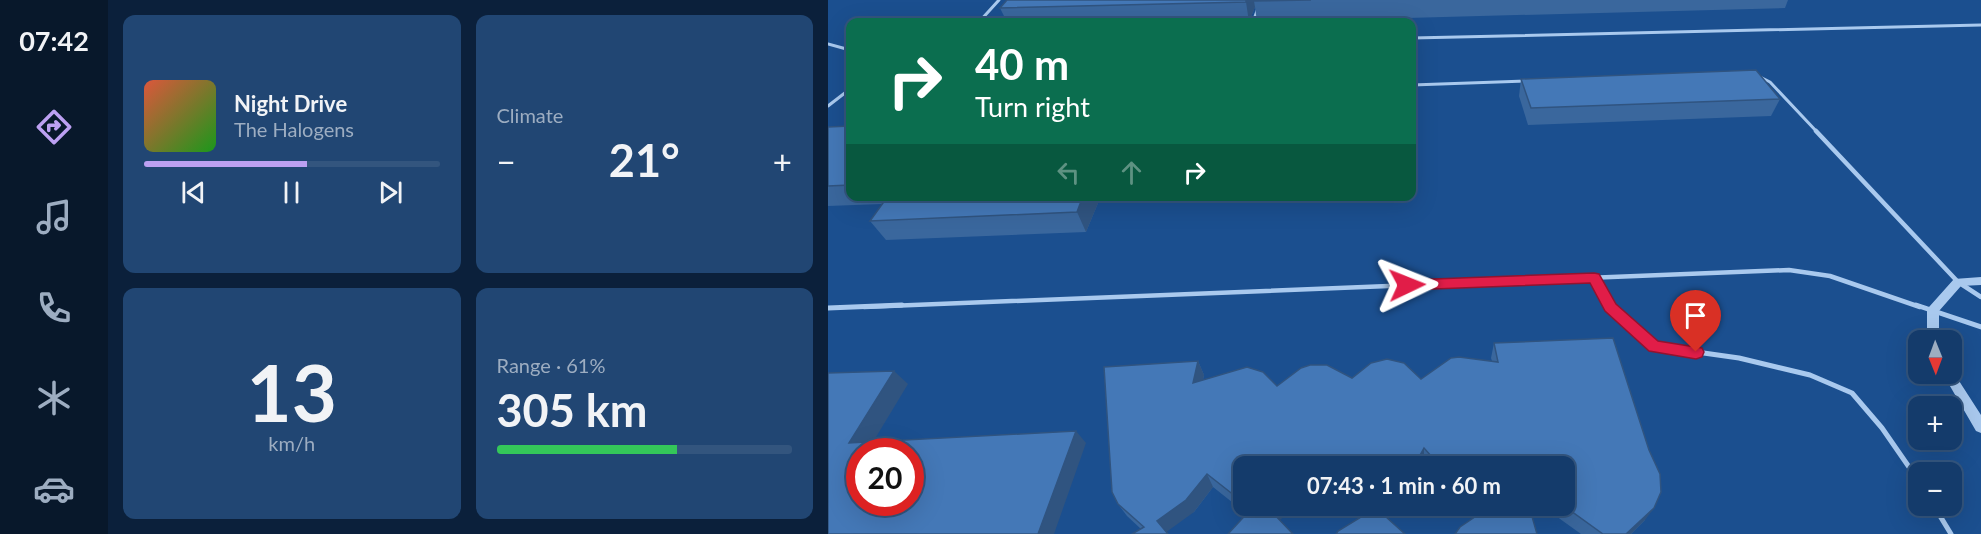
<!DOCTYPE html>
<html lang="en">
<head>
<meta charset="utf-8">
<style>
  :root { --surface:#143b6b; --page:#214673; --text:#f1f3f6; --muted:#9dadc1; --line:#33557e; --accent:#bca0f2 }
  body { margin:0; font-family:Lato,sans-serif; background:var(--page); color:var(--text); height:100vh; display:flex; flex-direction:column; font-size:22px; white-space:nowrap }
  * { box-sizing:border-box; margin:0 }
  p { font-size:20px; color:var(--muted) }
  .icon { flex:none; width:33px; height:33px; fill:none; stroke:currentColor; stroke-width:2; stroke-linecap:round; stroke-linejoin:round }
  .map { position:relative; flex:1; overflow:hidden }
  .side { display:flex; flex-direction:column; gap:15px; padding:15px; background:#0b203b; width:720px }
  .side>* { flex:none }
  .guide { position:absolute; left:18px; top:18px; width:570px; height:183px; border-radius:12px; box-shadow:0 6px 24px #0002,0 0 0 2px var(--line); background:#0b6e4f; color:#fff; overflow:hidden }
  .needle { width:39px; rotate:179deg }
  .fabs { position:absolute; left:1080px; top:330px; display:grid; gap:12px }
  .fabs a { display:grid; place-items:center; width:54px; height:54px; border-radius:12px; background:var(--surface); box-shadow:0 6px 24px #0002,0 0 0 2px var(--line); font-size:30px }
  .speed { position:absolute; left:18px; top:438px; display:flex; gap:12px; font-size:30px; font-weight:700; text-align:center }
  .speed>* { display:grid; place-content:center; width:78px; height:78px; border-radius:50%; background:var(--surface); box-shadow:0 6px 24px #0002,0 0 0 2px var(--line); line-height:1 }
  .speed .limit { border:9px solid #d22; background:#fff; color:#111 }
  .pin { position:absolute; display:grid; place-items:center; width:51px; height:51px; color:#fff; margin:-62px -26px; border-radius:50% 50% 50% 0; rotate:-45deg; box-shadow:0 0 6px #0007 }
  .pin .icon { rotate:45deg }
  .me { position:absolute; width:66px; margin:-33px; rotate:88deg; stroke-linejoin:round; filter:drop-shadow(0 0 4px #0008) }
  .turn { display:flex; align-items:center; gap:21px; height:126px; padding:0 30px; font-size:27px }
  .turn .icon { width:78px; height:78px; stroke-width:2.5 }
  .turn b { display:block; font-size:42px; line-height:51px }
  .lanes { display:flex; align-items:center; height:57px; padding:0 30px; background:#0003; justify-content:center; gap:30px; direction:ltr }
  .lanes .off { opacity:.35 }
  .big { font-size:45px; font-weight:700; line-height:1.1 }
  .side .widget { flex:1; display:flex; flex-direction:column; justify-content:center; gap:9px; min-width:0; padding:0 21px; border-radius:12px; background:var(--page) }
  .side .dial { align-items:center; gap:0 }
  .dial b { font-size:78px; line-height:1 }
  .song { display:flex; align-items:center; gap:18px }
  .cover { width:72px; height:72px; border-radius:9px; background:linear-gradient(135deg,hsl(10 70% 55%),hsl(120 70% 35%)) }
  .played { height:6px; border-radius:3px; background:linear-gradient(90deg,var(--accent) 55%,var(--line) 55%) }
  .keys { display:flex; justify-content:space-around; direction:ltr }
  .heat { display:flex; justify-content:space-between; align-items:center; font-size:33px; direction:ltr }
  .charge { height:9px; border-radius:4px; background:linear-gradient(90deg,#34c759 61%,var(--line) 0) }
  .side .tiles { flex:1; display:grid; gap:15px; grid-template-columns:repeat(2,1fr) }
  .trip { position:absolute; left:405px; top:456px; width:342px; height:60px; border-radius:12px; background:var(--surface); box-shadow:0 6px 24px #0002,0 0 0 2px var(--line); font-weight:700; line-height:60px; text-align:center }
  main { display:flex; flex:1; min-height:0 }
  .tabs { display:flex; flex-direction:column; width:108px; justify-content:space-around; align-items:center; background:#08182b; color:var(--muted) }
  .tabs .icon { width:42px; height:42px }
  .tabs .on { color:var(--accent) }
  .tabs b { font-size:27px; color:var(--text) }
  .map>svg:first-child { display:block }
</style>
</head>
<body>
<main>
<nav class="tabs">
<b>07:42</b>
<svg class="icon on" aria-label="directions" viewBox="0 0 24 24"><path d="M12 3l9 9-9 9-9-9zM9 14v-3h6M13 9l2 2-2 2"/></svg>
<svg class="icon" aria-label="music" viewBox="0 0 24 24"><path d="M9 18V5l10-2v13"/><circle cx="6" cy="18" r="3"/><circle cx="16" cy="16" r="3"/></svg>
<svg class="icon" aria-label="phone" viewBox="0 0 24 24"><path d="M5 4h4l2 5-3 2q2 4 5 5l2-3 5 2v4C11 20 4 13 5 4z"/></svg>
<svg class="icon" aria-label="climate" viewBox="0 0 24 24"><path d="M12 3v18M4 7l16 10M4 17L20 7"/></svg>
<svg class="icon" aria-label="car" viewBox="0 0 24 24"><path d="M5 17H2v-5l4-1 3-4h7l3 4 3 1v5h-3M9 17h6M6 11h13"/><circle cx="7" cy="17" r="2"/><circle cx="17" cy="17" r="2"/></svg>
</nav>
<section class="side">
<div class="tiles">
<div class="widget">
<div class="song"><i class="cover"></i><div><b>Night Drive</b><p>The Halogens</p></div></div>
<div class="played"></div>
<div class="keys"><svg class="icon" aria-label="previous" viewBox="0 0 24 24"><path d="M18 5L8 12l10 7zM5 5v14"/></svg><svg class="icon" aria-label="pause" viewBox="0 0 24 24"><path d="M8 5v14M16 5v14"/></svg><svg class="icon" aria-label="next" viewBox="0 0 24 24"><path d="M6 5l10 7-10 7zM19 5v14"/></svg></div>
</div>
<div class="widget"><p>Climate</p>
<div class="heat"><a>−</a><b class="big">21°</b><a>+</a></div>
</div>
<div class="widget dial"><b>13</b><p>km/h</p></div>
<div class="widget"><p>Range · 61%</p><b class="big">305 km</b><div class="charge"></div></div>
</div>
</section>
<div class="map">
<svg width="1153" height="534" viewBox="0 0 1153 534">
  <rect width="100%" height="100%" fill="#1b4f8f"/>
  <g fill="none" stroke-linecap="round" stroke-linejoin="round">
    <g stroke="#a9c9ee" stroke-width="3">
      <path d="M151,22L171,0"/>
      <path d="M425,22L433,0"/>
      <path d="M584,38L1153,25"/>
      <path d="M0,44L22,50"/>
      <path d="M928,75L942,82L990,133"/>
      <path d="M584,85L698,81"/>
      <path d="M0,106L22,89"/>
    </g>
    <g stroke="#a9c9ee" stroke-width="4.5">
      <path d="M988,131L1130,282L1153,297"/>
      <path d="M766,278L782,307"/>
      <path d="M36,307L961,270L1002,276L1092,307"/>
    </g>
    <g stroke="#a9c9ee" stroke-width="5">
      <path d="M781,305L826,346L911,358L982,375L1024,393L1054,428L1090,480"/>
      <path d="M1088,305L1153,327"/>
      <path d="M0,308L74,305"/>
      <path d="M1106,506L1123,534"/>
    </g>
    <g fill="#a9c9ee" fill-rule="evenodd">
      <path d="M1153,277V285L1133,286L1111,311V340H1099V310L1101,307L1126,279Z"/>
      <path d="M1124,370L1153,415V433L1148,431L1115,374H1124Z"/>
    </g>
  </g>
  <g fill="#3a679d">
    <path d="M179,0H960L957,8L429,22L427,7L421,22H179L172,8Z"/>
    <path d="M693,79L952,99L943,116L700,125L691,96Z"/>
    <path d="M22,126V196H273L258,232L58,240L42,221L54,204L0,206V127Z"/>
    <path d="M666,343L817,520L803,534H753L714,506H736V466H600L596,461L416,466V506H470L419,514L385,487L366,512L313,529L299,516L290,504L370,361L376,375L375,380L449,386L524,378L593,379L664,361L663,358Z"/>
    <path d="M520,506H565L555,514L535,516Z"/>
    <path d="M640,506H701L653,513Z"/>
  </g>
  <g fill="#305480">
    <path d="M418,0H429L426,1L427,7L421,22L418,2Z"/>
    <path d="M255,196H273L258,232L249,212Z"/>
    <path d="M370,361L376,375L371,398L365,383Z"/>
    <path d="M66,371L80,384L39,452L21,443Z"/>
    <path d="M248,431L258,443L226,534H210Z"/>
    <path d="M596,448V461L593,466H586Z"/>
    <path d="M379,474L385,487L366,512L337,533L329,521Z"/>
    <path d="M450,506H470L448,523L443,511Z"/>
    <path d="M550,506H565L546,521L545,509Z"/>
    <path d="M826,508L817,520L803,534H798Z"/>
  </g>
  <g fill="#4478b7" stroke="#305480" stroke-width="1.5" fill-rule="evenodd">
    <path d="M179,0H418V2L172,8Z"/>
    <path d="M426,0H483L426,1Z"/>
    <path d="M928,70L952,99L703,108L693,79Z"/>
    <path d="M22,126V185L0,186V127Z"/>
    <path d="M60,196H255L249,212L42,221Z"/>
    <path d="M785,338L821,450L832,474L833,492L826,508L798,534H775L736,506V466H612L596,448L586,466H416V503L379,474L358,500L329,521L340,534H304L316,527L290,504L284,492L276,367L370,361L365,383L419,367L435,372L449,386L473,368L482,365H499L524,378L543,363L559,359L576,363L593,379L623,358L631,357L670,362L666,343Z"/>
    <path d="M66,371L21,443L248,431L210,534H0V373ZM32,452H82V502H32Z"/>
    <path d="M419,506H450L443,511L465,534H400L423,509Z"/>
    <path d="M536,506H550L545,509L548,508L577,534H508L510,531L543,511Z"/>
    <path d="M663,506H701L709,534H627L632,527Z"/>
  </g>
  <path fill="#e11d48" stroke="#92132f" stroke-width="1.5" d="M766,273L771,274L788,304L830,341L874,348L876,352L874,357L868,359L821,351L777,311L762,283L579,290L572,285L579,280Z"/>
</svg>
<div class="fabs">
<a><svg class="needle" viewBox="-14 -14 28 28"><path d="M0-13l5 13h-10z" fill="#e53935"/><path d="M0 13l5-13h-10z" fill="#9dadc1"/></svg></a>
<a>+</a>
<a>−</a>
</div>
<div class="speed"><div class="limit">20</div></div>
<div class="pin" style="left:868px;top:352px;background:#d93025"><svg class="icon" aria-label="arrive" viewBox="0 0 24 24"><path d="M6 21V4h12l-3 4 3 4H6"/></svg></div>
<svg class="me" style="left:579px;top:285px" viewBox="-20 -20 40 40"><path d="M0-17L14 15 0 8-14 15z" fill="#e11d48" stroke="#fff" stroke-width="4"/></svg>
<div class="trip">07:43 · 1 min · 60 m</div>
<div class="guide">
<div class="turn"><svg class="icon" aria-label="right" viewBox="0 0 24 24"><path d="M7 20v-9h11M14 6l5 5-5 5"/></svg><div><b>40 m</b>Turn right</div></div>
<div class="lanes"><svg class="icon off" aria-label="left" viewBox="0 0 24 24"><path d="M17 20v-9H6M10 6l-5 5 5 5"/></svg><svg class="icon off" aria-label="ahead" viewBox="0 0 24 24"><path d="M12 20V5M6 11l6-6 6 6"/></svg><svg class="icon" aria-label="right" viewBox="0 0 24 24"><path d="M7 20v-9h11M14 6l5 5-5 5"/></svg></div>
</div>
</div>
</main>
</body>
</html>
